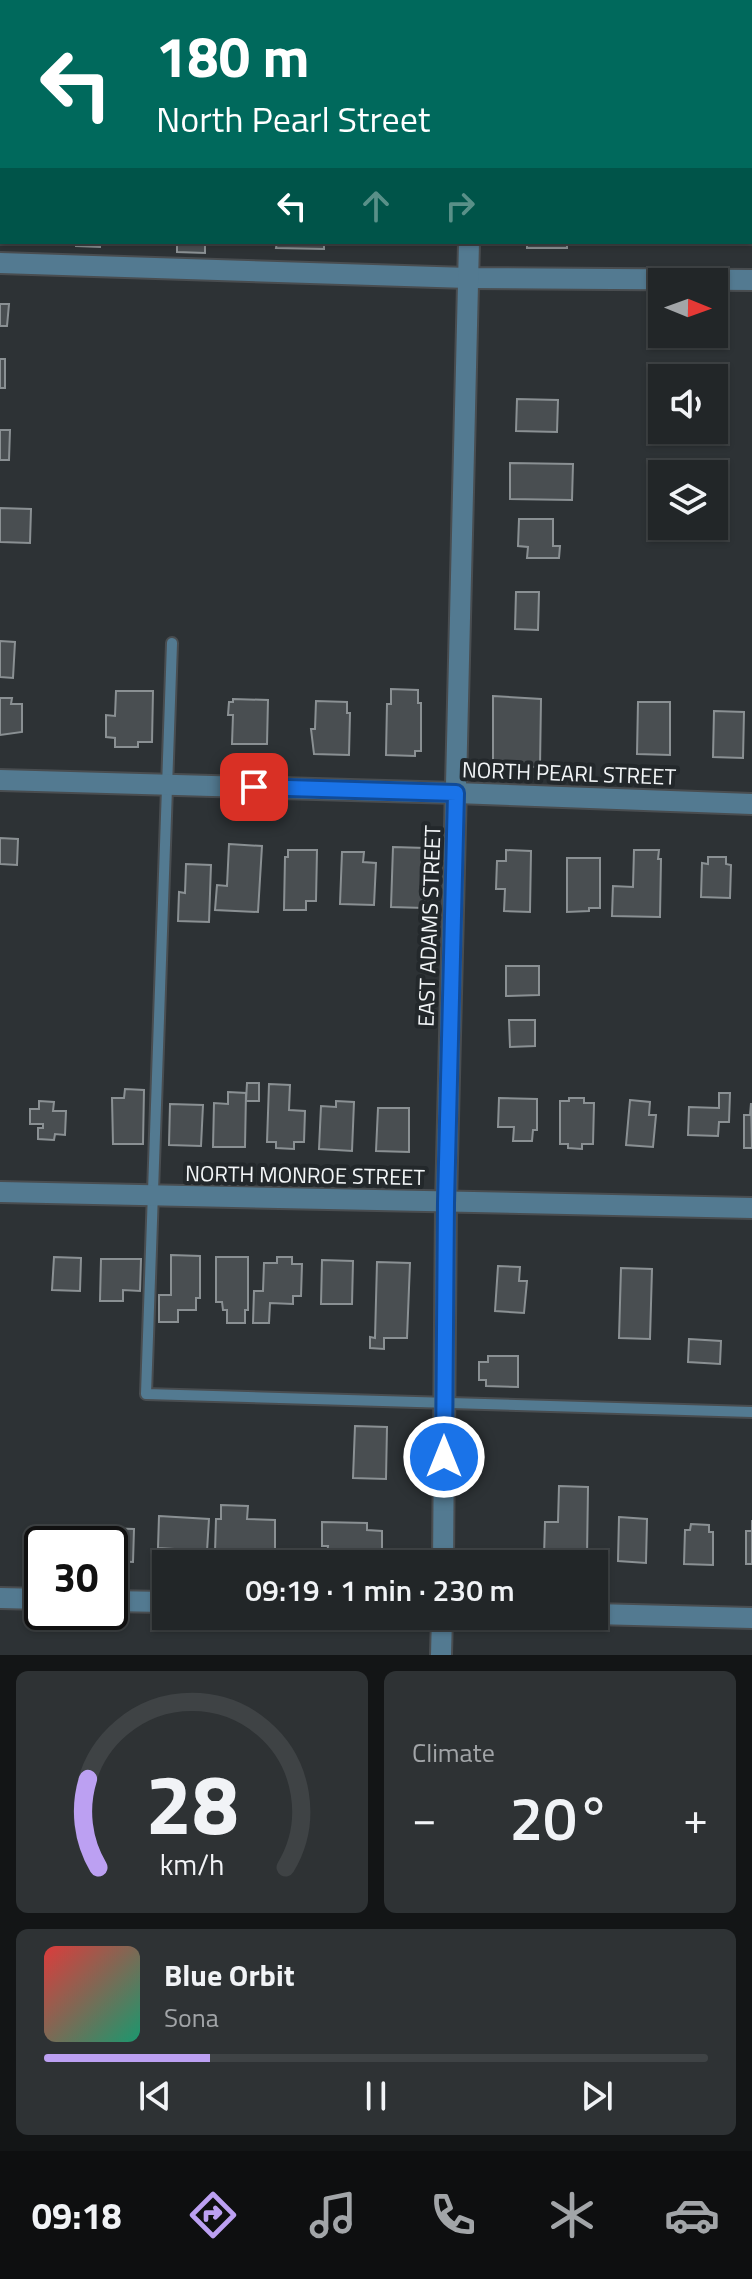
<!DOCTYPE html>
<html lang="en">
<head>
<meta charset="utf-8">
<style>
  :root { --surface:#222628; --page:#2e3234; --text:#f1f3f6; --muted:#a2a5a8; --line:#3f4345; --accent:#bca0f2 }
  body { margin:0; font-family:"Titillium Web",sans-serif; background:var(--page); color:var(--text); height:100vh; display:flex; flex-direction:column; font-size:30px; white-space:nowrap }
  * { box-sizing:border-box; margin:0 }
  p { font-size:26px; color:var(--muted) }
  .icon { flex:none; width:44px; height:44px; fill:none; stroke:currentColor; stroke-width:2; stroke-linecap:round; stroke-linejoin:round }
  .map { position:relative; height:1655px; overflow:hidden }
  .drawer { display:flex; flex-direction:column; gap:16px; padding:16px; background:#131516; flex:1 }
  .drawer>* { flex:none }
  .top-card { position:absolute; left:0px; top:0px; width:752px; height:244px; box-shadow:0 2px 6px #0004,0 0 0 2px var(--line); background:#00695c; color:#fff; overflow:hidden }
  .needle { width:52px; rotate:91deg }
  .buttons { position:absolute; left:648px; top:268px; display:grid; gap:16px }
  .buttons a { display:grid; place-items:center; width:80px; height:80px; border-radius:0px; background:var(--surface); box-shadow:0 2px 6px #0004,0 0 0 2px var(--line); font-size:40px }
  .speed { position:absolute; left:24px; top:1526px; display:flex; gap:16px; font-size:40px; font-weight:700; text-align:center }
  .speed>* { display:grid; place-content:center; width:104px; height:104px; border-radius:50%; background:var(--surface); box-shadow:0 2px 6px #0004,0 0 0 2px var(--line); line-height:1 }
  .speed .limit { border:4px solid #111; border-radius:12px; background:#fff; color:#111 }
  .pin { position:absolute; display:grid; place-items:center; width:68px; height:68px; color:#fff; margin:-34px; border-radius:16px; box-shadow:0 4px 12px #0006 }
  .me { position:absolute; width:88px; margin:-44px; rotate:0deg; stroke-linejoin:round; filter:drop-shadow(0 0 6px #0008) }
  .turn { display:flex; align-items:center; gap:28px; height:168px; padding:0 24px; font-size:36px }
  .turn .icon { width:104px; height:104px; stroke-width:2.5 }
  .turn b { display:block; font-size:56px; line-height:68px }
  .lanes { display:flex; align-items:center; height:76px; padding:0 24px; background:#0003; justify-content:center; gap:40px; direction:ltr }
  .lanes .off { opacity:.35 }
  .big { font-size:60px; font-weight:600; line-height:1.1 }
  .drawer .tile { flex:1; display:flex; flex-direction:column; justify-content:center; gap:12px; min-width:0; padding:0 28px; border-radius:12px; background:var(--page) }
  .drawer .dial { align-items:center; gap:0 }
  .dial svg { height:208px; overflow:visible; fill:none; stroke:var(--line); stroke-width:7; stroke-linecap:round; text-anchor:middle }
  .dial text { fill:var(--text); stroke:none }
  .song { display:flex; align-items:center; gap:24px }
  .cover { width:96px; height:96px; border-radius:12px; background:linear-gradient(135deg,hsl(0 70% 55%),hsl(160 70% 35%)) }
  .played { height:8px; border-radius:4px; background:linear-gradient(90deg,var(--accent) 25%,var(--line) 25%) }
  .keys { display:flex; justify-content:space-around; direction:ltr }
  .heat { display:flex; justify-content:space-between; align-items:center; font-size:44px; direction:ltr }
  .drawer .tiles { flex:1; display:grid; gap:16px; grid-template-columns:1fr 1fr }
  .tile:last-child { grid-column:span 2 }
  .trip { position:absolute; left:152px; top:1550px; width:456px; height:80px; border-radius:0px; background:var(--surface); box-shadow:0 2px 6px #0004,0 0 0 2px var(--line); font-weight:600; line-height:80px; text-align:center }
  .tab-bar { display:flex; height:128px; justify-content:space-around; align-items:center; background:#0e0f10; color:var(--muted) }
  .tab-bar .icon { width:56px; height:56px }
  .tab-bar .on { color:var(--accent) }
  .tab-bar b { font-size:36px; color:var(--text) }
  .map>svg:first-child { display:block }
</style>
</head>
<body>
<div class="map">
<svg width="752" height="1655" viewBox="0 0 752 1655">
  <rect width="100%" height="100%" fill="#2d3235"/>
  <g fill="#494e51" stroke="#8a9093" stroke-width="2">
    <rect x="0" y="32" width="2" height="53"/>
    <rect x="0" y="126" width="2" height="37"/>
    <rect x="0" y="191" width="2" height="48"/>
    <path d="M76,242H100V247L76,246Z"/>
    <path d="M177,242H224V244H205V253L177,252Z"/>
    <path d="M277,242H324V249L276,248Z"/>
    <rect x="527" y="242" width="40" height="6"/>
    <path d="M0,304H9L7,326H0Z"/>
    <rect x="0" y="359" width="5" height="29"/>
    <path d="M517,399L558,400L557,432L516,431Z"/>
    <path d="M0,430H10L9,460H0Z"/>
    <path d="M510,463L573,464L572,500L510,499Z"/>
    <path d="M0,508L31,509L30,543L0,542Z"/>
    <path d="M519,519H553V546H560L559,558H527L528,547L518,546Z"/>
    <path d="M516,592H539L538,630L515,629Z"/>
    <path d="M0,641L15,642L13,678L0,677Z"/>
    <path d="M391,689L418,690V703H421V751H415V756L386,755L387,704H391Z"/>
    <path d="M116,691H153L152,742H138V747H115V738L106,737V715L115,716Z"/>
    <path d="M493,696L541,699L540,767L493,766Z"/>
    <path d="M0,698H12L11,704H22V732L0,735Z"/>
    <path d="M233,699L268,700L267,744H232L233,715H228L229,702H233Z"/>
    <path d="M316,701L347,702V713H350L349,755L314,754L311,729H315Z"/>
    <path d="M638,702H670V755L637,754Z"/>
    <path d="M714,711L744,712L743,758L713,757Z"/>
    <path d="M0,838L18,839L17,865L0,864Z"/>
    <path d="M229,844L262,846L258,912L215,910L217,885L227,886Z"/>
    <path d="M393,847L426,848L424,908L391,907Z"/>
    <path d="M288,850H317L316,901H306V910H284L285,857H288Z"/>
    <path d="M506,850L531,851L530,912L504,911L505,889H496L497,861H506Z"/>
    <path d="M634,850H659L658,859H661L660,917L612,916L613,886L633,887Z"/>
    <path d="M342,852H364L363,862L376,863L374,905L340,904Z"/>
    <path d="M708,857H726V864L731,865L730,898L701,897L702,863L708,864Z"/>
    <path d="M567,858H600V908H589V911L567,912Z"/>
    <path d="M186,864L211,865L209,922L178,921L179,892L185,893Z"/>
    <path d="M506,966H539V995L506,996Z"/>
    <path d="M509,1020H535V1046L510,1047Z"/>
    <path d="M247,1083H259V1101H246Z"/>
    <path d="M269,1084L290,1085L289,1110L305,1111L304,1142H294V1149L276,1148V1142H267Z"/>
    <path d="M125,1089L144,1090L143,1144H113L112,1098H124Z"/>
    <path d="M228,1092L246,1093L245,1147H213L214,1103L228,1104Z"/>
    <path d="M719,1093H730L729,1122H719L718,1136L688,1135L689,1107L719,1108Z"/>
    <path d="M499,1098L537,1099V1130H533L532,1141H513L514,1127H498Z"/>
    <path d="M569,1098H584V1103H594L593,1144H582V1149L568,1148V1144H560V1101H569Z"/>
    <path d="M630,1100L650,1102L649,1115H656L653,1147L626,1145Z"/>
    <path d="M39,1101L54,1102L53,1111H66L65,1135L55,1134L54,1140L38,1139V1128H43V1124H30V1109H39Z"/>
    <path d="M336,1101L354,1102L352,1151L319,1149L321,1106L336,1107Z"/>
    <path d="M751,1103L752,1148H744V1115H750Z"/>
    <path d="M170,1104L203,1105L201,1146L169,1145Z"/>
    <path d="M378,1108H409V1152L376,1151Z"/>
    <path d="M171,1255L200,1256V1298H196V1310H178V1322H159V1295H171Z"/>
    <path d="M54,1257L81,1258L80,1291L52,1290Z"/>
    <path d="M216,1257H248V1310H245V1323H227V1310H223L222,1302H216Z"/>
    <path d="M277,1257H292V1264H302L301,1296H293V1304L270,1303L269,1323H253L254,1291H263L264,1263H277Z"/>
    <path d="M101,1259H141L140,1291L123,1290V1301H100Z"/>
    <path d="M322,1260L353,1261L352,1304H321Z"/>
    <path d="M377,1262L410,1263L407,1338H384V1349L370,1348V1337L375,1338Z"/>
    <path d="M498,1266L520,1267L519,1281H527L524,1313L495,1311Z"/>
    <path d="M621,1268L652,1269L650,1339L619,1338Z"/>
    <path d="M689,1339L721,1341L720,1364L688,1362Z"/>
    <path d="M488,1356H518V1387L486,1386V1380H479V1362H488Z"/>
    <path d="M355,1426L387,1427L386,1479L353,1478Z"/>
    <path d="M559,1486L588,1487L587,1557L544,1556L545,1522H558Z"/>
    <path d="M221,1505L248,1506L247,1519L275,1520V1553L215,1552L216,1519H221Z"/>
    <path d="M159,1516L209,1519L207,1551L158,1548Z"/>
    <path d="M619,1517L647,1519L646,1563L618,1561Z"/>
    <path d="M752,1520V1564H746V1531H752Z"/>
    <path d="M322,1522L367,1523V1530L382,1531V1555H364V1558L327,1555L328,1546H322Z"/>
    <path d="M691,1524L709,1525V1532H713V1565L684,1564L685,1530H690Z"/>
    <path d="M102,1528L134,1529L133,1562L110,1561V1544H101Z"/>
  </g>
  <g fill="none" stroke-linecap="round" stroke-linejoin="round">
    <g stroke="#494d50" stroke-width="14">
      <path id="lane" d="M172,643L146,1394L752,1412"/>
    </g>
    <g stroke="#494d50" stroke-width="24">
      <g id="street">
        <path d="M473,2V0"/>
        <path d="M0,263L468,278L752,280"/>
        <path d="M0,780L456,793L752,804"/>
        <path d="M0,1192L752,1208"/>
        <path d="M443,1564L446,1203L469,242"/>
        <path d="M0,1598L42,1599"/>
        <path d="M110,1601L166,1602"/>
        <path d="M594,1614L752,1618"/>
        <path d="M441,1655L442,1616"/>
      </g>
    </g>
    <use href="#lane" stroke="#537a91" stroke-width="10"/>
    <use href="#street" stroke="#537a91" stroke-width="20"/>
  </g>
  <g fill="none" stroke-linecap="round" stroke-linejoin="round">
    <g stroke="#114b97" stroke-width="20">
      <path id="route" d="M254,787L456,793L446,1203L444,1457"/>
    </g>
    <use href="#route" stroke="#1a73e8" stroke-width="14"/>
  </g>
  <g text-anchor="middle" stroke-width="8" stroke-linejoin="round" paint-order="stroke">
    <g font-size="22" fill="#f2f5f7" stroke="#23282b">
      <text transform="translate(569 773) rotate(2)" y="8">NORTH PEARL STREET</text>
      <text transform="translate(429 926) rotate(-88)" y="8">EAST ADAMS STREET</text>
      <text transform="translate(305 1175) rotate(1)" y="8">NORTH MONROE STREET</text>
    </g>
  </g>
</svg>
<div class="buttons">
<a><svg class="needle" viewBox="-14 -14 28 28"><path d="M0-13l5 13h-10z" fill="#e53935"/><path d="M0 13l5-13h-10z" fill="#a2a5a8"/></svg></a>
<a><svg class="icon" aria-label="sound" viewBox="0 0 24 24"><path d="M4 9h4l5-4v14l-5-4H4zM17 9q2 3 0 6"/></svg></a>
<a><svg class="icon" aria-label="layers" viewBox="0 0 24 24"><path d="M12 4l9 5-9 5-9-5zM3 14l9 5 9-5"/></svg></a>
</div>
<div class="speed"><div class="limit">30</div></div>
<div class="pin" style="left:254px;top:787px;background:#d93025"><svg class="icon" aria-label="arrive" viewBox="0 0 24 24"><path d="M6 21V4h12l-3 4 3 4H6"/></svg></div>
<svg class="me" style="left:444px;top:1457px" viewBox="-20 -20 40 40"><circle r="17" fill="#1a73e8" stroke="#fff" stroke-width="3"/><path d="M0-11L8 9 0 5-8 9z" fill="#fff"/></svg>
<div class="trip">09:19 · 1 min · 230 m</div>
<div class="top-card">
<div class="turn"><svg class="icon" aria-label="left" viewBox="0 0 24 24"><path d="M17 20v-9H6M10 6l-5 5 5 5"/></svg><div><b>180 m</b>North Pearl Street</div></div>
<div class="lanes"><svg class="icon" aria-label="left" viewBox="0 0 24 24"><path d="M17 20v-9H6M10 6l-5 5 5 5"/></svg><svg class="icon off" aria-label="ahead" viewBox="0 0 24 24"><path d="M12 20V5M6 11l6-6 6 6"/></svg><svg class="icon off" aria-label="right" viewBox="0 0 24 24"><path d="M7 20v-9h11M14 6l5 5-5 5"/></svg></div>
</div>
</div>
<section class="drawer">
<div class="tiles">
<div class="tile dial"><svg viewBox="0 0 100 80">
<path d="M14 69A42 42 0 1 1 86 69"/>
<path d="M14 69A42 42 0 0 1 10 35" stroke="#bca0f2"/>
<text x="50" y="56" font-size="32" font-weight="700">28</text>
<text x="50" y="72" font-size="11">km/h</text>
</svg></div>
<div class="tile"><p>Climate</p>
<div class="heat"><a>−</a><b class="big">20°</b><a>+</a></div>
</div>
<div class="tile">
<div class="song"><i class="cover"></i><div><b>Blue Orbit</b><p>Sona</p></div></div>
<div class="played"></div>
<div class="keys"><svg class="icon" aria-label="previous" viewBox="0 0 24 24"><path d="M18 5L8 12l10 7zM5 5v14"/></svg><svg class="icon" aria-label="pause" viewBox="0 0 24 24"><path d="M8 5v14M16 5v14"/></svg><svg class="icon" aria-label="next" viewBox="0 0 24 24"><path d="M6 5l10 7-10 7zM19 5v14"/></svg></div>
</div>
</div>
</section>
<nav class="tab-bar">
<b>09:18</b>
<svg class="icon on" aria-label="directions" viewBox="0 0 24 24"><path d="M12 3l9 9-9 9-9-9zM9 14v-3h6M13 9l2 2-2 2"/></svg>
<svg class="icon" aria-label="music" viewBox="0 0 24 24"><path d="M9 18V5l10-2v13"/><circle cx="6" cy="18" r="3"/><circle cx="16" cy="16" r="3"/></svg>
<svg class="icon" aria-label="phone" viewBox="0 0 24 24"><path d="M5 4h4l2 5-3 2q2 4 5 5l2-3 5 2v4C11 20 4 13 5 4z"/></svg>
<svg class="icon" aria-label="climate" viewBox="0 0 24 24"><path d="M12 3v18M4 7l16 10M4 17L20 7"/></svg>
<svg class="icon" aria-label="car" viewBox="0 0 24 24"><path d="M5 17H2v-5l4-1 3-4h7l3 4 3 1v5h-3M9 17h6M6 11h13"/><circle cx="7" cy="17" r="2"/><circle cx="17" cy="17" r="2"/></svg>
</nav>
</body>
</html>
